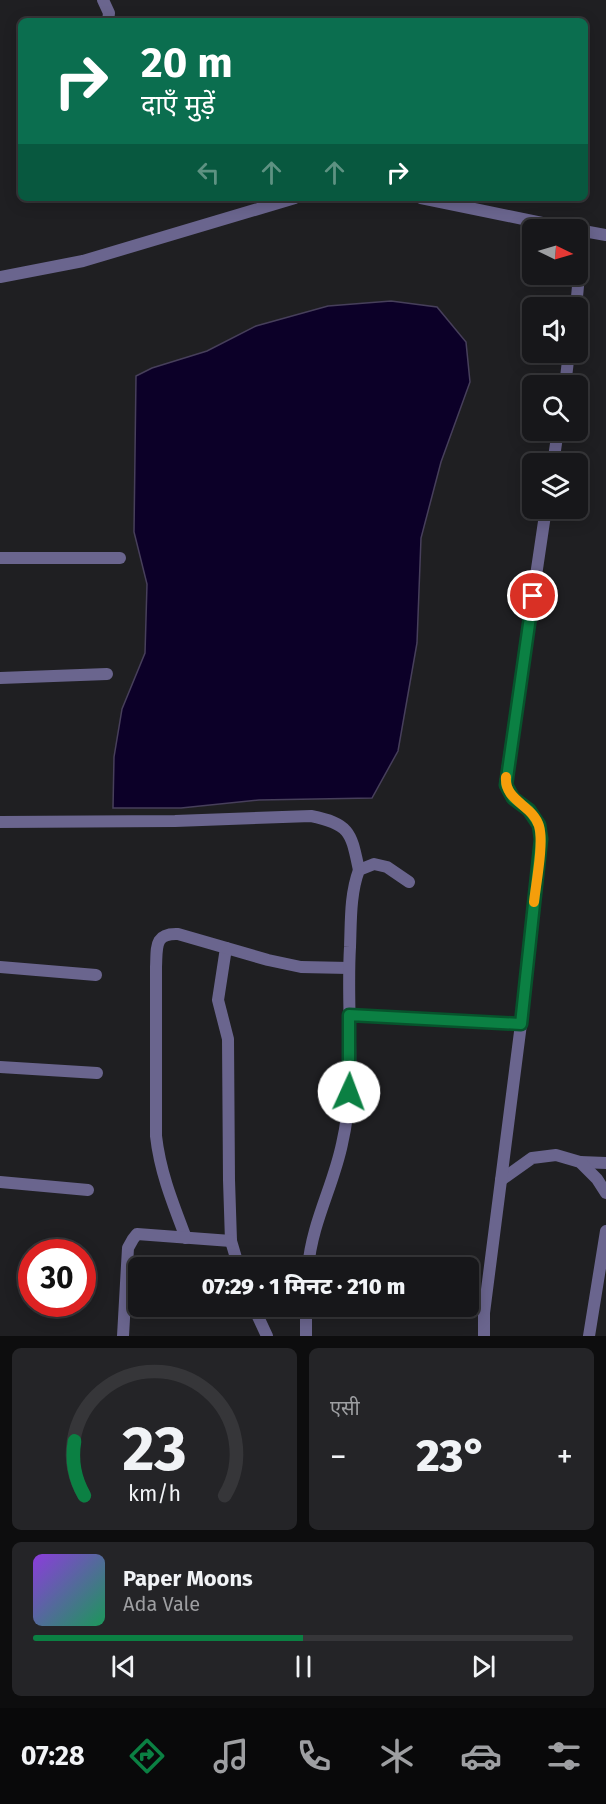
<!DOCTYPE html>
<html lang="hi">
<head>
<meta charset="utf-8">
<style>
  :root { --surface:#17171a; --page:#242427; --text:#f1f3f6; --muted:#9e9fa2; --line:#363639; --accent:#0b8043 }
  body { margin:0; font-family:"Fira Sans","Noto Sans Devanagari",sans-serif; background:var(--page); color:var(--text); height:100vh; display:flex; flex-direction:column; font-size:22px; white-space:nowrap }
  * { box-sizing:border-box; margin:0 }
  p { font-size:20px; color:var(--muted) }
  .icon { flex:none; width:33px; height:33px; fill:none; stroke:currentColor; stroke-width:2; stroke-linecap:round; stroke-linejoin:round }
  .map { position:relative; height:1336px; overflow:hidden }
  .panel { display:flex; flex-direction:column; gap:12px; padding:12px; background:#0d0d0e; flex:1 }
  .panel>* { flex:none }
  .guide { position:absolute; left:18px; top:18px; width:570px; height:183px; border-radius:9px; box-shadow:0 3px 15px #0003,0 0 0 2px var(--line); background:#0b6e4f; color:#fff; overflow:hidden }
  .needle { width:39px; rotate:95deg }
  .controls { position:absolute; left:522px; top:219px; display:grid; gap:12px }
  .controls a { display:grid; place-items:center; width:66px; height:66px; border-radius:9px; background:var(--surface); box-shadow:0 3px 15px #0003,0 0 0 2px var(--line); font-size:30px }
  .speed { position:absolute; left:18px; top:1239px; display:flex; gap:12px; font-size:30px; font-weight:700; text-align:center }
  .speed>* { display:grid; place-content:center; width:78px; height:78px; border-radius:50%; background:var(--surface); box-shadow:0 3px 15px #0003,0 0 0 2px var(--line); line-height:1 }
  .speed .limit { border:9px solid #d22; background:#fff; color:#111 }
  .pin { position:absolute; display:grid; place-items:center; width:51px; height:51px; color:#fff; margin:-26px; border:3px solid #fff; border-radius:50%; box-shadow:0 2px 6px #0007 }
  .me { position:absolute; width:66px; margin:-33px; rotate:2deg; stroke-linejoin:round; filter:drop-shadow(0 0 4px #0008) }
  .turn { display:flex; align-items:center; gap:21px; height:126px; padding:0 24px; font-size:27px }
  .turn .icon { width:78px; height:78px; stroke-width:2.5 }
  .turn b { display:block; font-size:42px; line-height:51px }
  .lanes { display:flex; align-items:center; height:57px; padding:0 24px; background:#0003; justify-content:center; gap:30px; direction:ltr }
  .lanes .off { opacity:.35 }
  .big { font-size:45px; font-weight:800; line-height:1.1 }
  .panel .card { flex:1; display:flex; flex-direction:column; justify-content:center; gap:9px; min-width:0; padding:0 21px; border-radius:9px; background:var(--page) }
  .panel .dial { align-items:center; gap:0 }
  .dial svg { height:156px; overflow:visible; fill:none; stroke:var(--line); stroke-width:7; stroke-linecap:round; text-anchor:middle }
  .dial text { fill:var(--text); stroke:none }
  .song { display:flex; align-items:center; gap:18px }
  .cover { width:72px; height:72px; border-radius:9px; background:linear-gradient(135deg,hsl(270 70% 55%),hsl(150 70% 35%)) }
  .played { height:6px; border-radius:3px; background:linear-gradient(90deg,var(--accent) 50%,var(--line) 50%) }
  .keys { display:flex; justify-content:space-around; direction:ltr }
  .heat { display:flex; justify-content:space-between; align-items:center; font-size:33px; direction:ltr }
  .panel .tiles { flex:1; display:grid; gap:12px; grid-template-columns:1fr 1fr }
  .card:last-child { grid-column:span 2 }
  .trip { position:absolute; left:128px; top:1257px; width:351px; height:60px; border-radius:9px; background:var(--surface); box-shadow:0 3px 15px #0003,0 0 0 2px var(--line); font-weight:800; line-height:60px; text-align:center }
  .tabs { display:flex; height:96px; justify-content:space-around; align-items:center; background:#09090a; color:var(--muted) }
  .tabs .icon { width:42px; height:42px }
  .tabs .selected { color:var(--accent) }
  .tabs b { font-size:27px; color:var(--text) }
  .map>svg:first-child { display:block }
</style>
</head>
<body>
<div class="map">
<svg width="606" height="1336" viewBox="0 0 606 1336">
  <rect width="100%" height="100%" fill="#1f1f22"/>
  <path fill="#0c0028" stroke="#473f5b" stroke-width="1.5" d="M391,301L437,307L466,342L470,382L441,462L421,538L417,643L398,751L372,798L259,800L181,808H113L114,757L122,709L145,653L147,584L134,532L136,376L152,368L207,351L256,326L328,306Z"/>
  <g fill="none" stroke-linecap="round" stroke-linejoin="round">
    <g stroke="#6a658e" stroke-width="12">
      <path d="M103,0L109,13L108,21"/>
      <path d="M421,198L576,230"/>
      <path d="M578,230L606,235"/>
      <path d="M0,277L83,261L295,198"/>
      <path d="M576,308L583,231"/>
      <path d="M565,386L569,352"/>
      <path d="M553,464L558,430"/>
      <path d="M0,558H120"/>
      <path d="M0,678L107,674"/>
      <path d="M0,822L175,821L311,816C351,824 351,833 359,870"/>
      <path d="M226,948L218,1000L228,1039L229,1180L231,1241L239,1268"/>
      <path d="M0,967L96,975"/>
      <path d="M349,1015L521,1024"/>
      <path d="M0,1067L97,1073"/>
      <path d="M580,1162L606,1163"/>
      <path d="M501,1180L532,1158L556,1155L580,1162L597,1179L606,1193"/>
      <path d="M0,1182L88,1190"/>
      <path d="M186,1238C173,1204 160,1172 156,1136V967C157,947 154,933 178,934L268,960L301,967L349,968"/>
      <path d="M308,1268C312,1222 333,1187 342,1144C357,1080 346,1012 350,947C351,921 350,894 359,870L374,864L387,867L409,882"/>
      <path d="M253,1306L267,1336"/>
      <path d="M306,1306V1336"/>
      <path d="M123,1336L128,1248L133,1239L137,1234L231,1241"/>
      <path d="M484,1336V1313L521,1024L541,839L539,825L529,810L513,798L505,785L546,508"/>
      <path d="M589,1336L606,1231"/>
    </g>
  </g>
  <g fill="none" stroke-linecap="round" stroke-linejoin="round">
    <g stroke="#07532c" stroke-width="15">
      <path id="route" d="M349,1092V1015L521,1024L541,839L539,825L529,810L513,798L506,785L533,596"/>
    </g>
    <use href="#route" stroke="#0b8043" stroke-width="10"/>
    <path stroke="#f59e0b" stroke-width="10" d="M506,777C504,801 533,805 539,826C544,843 536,883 534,902"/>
  </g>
</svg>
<div class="controls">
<a><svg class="needle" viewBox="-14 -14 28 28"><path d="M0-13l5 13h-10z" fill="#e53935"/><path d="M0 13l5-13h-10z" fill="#9e9fa2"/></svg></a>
<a><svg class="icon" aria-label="sound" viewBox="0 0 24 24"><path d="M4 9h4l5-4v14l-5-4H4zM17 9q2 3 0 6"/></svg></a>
<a><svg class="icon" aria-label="search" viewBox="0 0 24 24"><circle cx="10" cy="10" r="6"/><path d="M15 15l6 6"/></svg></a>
<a><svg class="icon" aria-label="layers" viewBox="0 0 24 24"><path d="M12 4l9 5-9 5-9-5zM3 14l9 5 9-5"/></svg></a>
</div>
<div class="speed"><div class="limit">30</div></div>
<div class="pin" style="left:533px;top:596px;background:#d93025"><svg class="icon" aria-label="arrive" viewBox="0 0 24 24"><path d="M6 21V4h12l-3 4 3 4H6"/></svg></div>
<svg class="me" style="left:349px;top:1092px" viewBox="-20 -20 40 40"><circle r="19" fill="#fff"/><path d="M0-13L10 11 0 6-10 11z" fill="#0b8043"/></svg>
<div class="trip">07:29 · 1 मिनट · 210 m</div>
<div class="guide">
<div class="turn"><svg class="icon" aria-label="right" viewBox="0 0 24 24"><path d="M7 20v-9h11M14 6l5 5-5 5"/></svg><div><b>20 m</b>दाएँ मुड़ें</div></div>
<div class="lanes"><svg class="icon off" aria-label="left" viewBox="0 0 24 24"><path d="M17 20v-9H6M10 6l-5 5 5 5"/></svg><svg class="icon off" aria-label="ahead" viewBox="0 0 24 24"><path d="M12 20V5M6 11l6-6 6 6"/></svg><svg class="icon off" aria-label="ahead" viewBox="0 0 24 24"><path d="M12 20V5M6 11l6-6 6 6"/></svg><svg class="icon" aria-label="right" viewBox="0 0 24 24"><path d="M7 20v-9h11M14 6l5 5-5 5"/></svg></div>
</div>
</div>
<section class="panel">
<div class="tiles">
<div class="card dial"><svg viewBox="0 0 100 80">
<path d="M14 69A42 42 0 1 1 86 69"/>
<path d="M14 69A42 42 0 0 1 9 41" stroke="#0b8043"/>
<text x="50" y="56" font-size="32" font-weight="700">23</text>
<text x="50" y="72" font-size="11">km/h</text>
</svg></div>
<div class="card"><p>एसी</p>
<div class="heat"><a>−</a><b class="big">23°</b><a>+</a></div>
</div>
<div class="card">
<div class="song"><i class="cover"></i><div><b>Paper Moons</b><p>Ada Vale</p></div></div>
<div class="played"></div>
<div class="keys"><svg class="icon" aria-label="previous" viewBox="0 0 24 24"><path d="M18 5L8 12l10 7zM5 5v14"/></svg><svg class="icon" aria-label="pause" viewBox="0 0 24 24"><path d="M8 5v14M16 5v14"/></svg><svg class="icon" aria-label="next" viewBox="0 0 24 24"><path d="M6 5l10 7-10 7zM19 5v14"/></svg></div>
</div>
</div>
</section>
<nav class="tabs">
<b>07:28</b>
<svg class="icon selected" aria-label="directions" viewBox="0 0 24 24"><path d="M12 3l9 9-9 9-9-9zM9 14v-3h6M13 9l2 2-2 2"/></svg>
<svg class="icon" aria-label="music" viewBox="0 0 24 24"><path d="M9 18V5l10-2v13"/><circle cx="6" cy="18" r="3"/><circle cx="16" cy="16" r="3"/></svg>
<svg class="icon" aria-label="phone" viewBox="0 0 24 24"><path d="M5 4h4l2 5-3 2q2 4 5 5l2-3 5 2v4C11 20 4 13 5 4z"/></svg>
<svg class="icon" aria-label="climate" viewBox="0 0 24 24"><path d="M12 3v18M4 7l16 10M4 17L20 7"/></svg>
<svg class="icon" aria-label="car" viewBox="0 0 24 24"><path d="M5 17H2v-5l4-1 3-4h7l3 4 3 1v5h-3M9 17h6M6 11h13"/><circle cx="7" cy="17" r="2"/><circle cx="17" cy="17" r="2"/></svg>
<svg class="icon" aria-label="filters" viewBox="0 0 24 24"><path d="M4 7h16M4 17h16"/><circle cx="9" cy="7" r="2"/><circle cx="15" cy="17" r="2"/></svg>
</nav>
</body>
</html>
